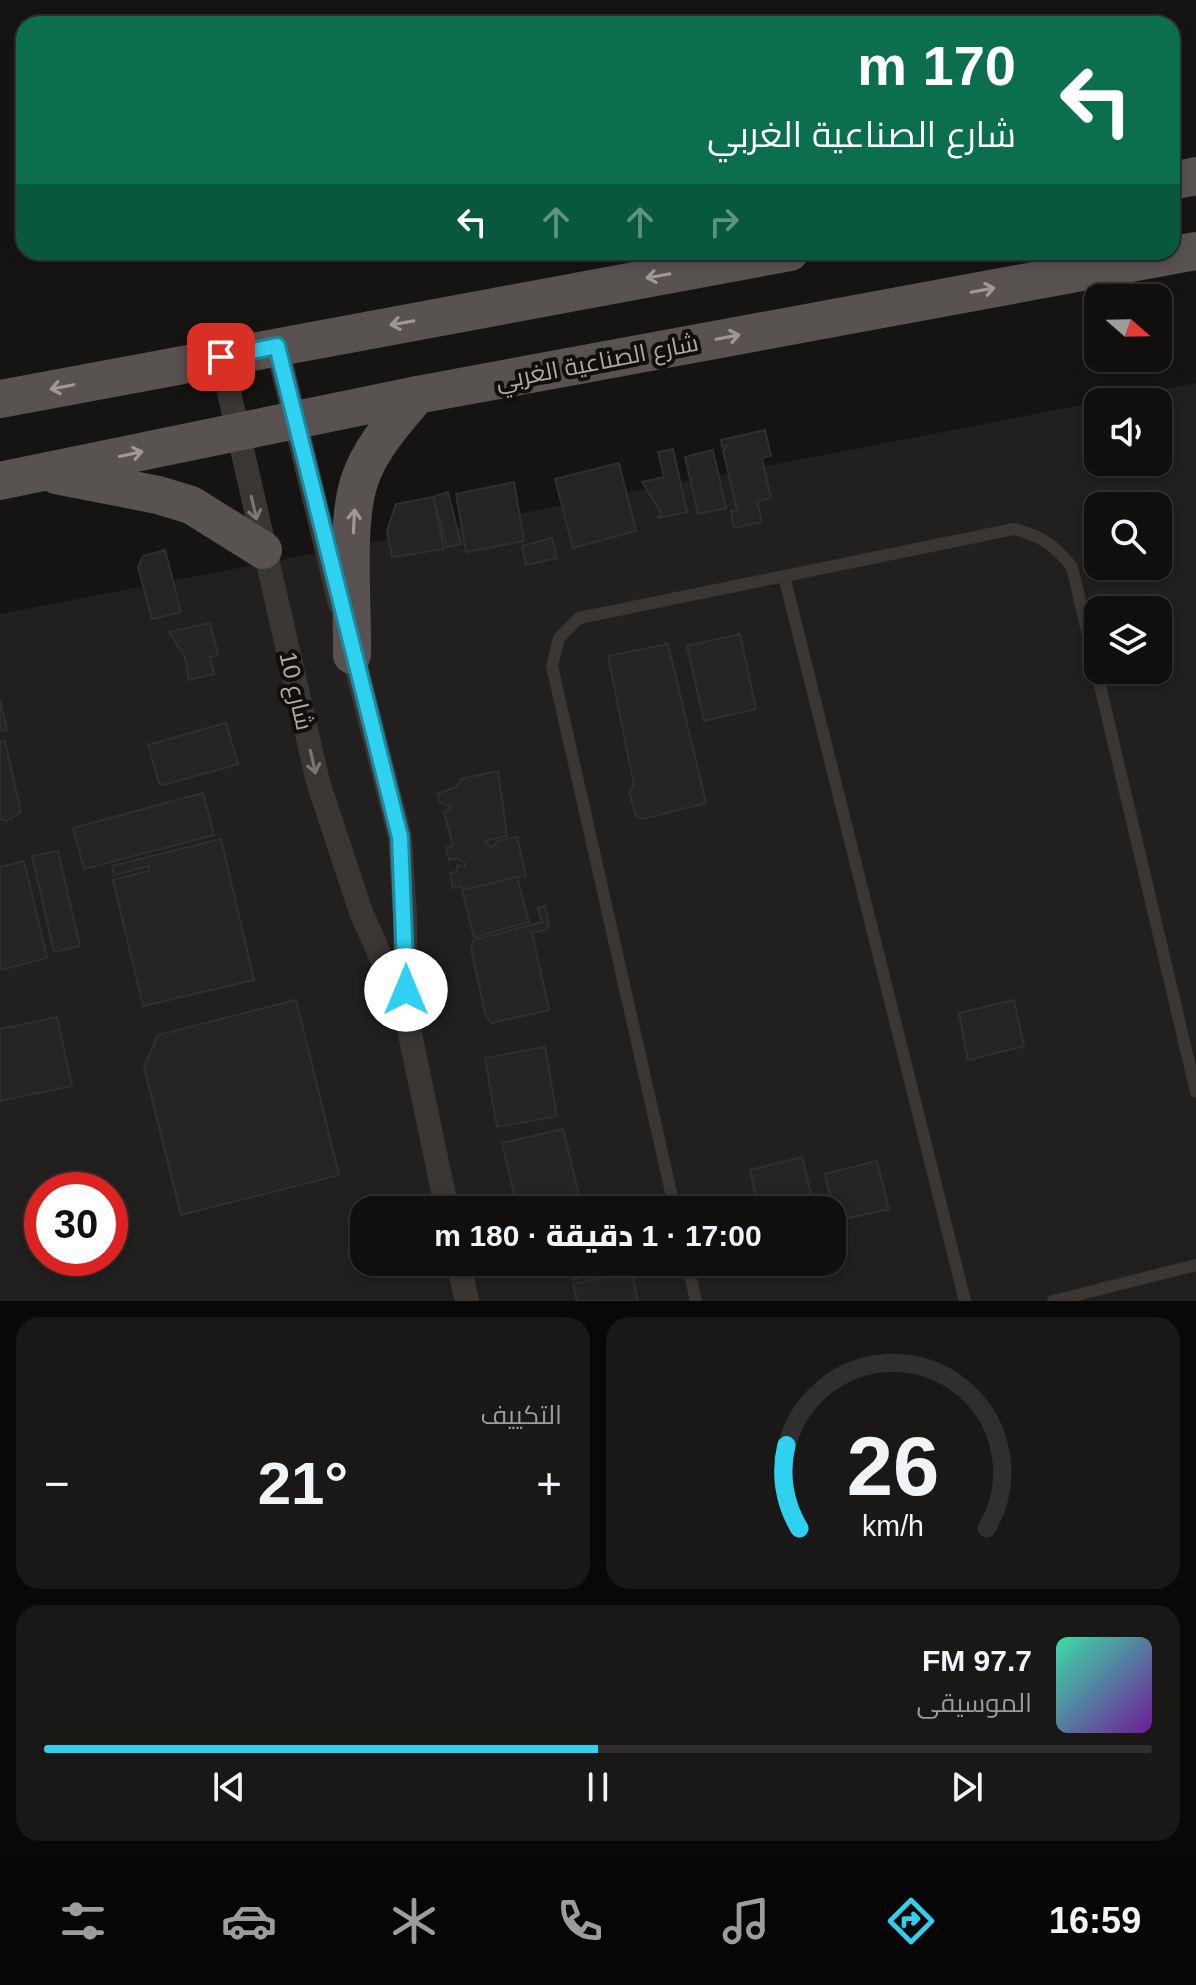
<!DOCTYPE html>
<html lang="ar">
<head>
<meta charset="utf-8">
<style>
  :root { --surface:#100f0e; --page:#191817; --text:#f1f3f6; --muted:#9c9c9e; --line:#302f2e; --accent:#30d1f0 }
  body { margin:0; font-family:Helvetica,Cairo,sans-serif; background:var(--page); color:var(--text); direction:rtl; height:100vh; display:flex; flex-direction:column; font-size:30px; white-space:nowrap }
  * { box-sizing:border-box; margin:0 }
  p { font-size:26px; color:var(--muted) }
  .icon { flex:none; width:44px; height:44px; fill:none; stroke:currentColor; stroke-width:2; stroke-linecap:round; stroke-linejoin:round }
  .map { position:relative; height:1301px; overflow:hidden; direction:ltr }
  .sheet { display:flex; flex-direction:column; gap:16px; padding:16px; background:#090808; flex:1 }
  .sheet>* { flex:none }
  .guide { position:absolute; left:16px; top:16px; width:1164px; height:244px; border-radius:24px; box-shadow:0 4px 12px #0003,0 0 0 2px var(--line); direction:rtl; background:#0b6e4f; color:#fff; overflow:hidden }
  .needle { width:52px; rotate:110deg }
  .tools { position:absolute; left:1084px; top:284px; display:grid; gap:16px }
  .tools a { display:grid; place-items:center; width:88px; height:88px; border-radius:16px; background:var(--surface); box-shadow:0 4px 12px #0003,0 0 0 2px var(--line); font-size:40px }
  .speed { position:absolute; left:24px; top:1172px; display:flex; gap:16px; font-size:40px; font-weight:700; text-align:center }
  .speed>* { display:grid; place-content:center; width:104px; height:104px; border-radius:50%; background:var(--surface); box-shadow:0 4px 12px #0003,0 0 0 2px var(--line); line-height:1 }
  .speed .limit { border:12px solid #d22; background:#fff; color:#111 }
  .pin { position:absolute; display:grid; place-items:center; width:68px; height:68px; color:#fff; margin:-34px; border-radius:16px; box-shadow:0 4px 12px #0006 }
  .me { position:absolute; width:88px; margin:-44px; rotate:0deg; stroke-linejoin:round; filter:drop-shadow(0 0 6px #0008) }
  .turn { display:flex; align-items:center; gap:28px; height:168px; padding:0 32px; font-size:36px }
  .turn .icon { width:104px; height:104px; stroke-width:2.5 }
  .turn b { display:block; font-size:56px; line-height:68px }
  .lanes { display:flex; align-items:center; height:76px; padding:0 32px; background:#0003; justify-content:center; gap:40px; direction:ltr }
  .lanes .off { opacity:.35 }
  .big { font-size:60px; font-weight:800; line-height:1.1 }
  .sheet .card { flex:1; display:flex; flex-direction:column; justify-content:center; gap:12px; min-width:0; padding:0 28px; border-radius:24px; background:var(--page) }
  .sheet .dial { align-items:center; gap:0 }
  .dial svg { height:208px; overflow:visible; fill:none; stroke:var(--line); stroke-width:7; stroke-linecap:round; text-anchor:middle }
  .dial text { fill:var(--text); stroke:none }
  .song { display:flex; align-items:center; gap:24px }
  .cover { width:96px; height:96px; border-radius:12px; background:linear-gradient(135deg,hsl(160 70% 55%),hsl(280 70% 35%)) }
  .played { height:8px; border-radius:4px; background:linear-gradient(90deg,var(--accent) 50%,var(--line) 50%) }
  .keys { display:flex; justify-content:space-around; direction:ltr }
  .heat { display:flex; justify-content:space-between; align-items:center; font-size:44px; direction:ltr }
  .sheet .tiles { flex:1; display:grid; gap:16px; grid-template-columns:1fr 1fr }
  .card:last-child { grid-column:span 2 }
  .trip { position:absolute; left:350px; top:1196px; width:496px; height:80px; border-radius:24px; background:var(--surface); box-shadow:0 4px 12px #0003,0 0 0 2px var(--line); font-weight:800; line-height:80px; text-align:center; direction:rtl }
  .tabs { display:flex; height:128px; justify-content:space-around; align-items:center; background:#060606; color:var(--muted) }
  .tabs .icon { width:56px; height:56px }
  .tabs .active { color:var(--accent) }
  .tabs b { font-size:36px; color:var(--text) }
  .map>svg:first-child { display:block }
</style>
</head>
<body>
<div class="map">
<svg width="1196" height="1301" viewBox="0 0 1196 1301">
  <rect width="100%" height="100%" fill="#151413"/>
  <path fill="#22201f" fill-rule="evenodd" d="M1196,383V1301H0V614L1098,402V462H1158V402H1098ZM1098,506H1158V566H1098ZM1098,610H1158V670H1098ZM42,1190H110V1258H42ZM364,1210H832V1262H364Z"/>
  <g fill="#262423" stroke="#312f2d" stroke-width="2">
    <path d="M765,430L771,456L762,458L771,498L757,501L762,522L734,528L731,511L737,510L723,450L729,445L722,447L721,440Z"/>
    <path d="M673,449L687,512L658,518L661,513L642,482L664,477L658,452Z"/>
    <path d="M713,450L726,508L698,514L685,457Z"/>
    <path d="M619,463L636,531L573,548L555,479Z"/>
    <path d="M514,482L524,541L466,552L456,494Z"/>
    <path d="M448,492L461,544L447,547L433,497Z"/>
    <path d="M433,497L444,549L392,557L387,531L396,504Z"/>
    <path d="M552,538L557,558L526,565L522,546Z"/>
    <path d="M165,550L181,612L152,619L138,567L143,556Z"/>
    <path d="M210,623L218,655L210,657L214,674L189,680L185,657L169,632Z"/>
    <path d="M740,634L756,709L704,721L687,646Z"/>
    <path d="M668,644L706,803L643,819L636,816L629,792L634,786L608,656Z"/>
    <path d="M0,700L7,730L0,731Z"/>
    <path d="M226,723L238,764L164,785L159,783L148,745Z"/>
    <path d="M5,741L21,812L6,821L0,819V742Z"/>
    <path d="M498,771L507,836L484,841L492,848L498,841L517,837L526,875L462,890L461,886L453,888L450,873L456,872L458,865L465,867V863L457,858L449,860L446,848L453,846L444,812L452,807L440,802L437,794L457,787L461,779Z"/>
    <path d="M203,793L214,835L84,869L73,828Z"/>
    <path d="M221,839L254,980L143,1006L113,880L149,871V866L114,875L112,866Z"/>
    <path d="M58,851L80,946L54,952L32,856Z"/>
    <path d="M24,861L47,958L0,970V867Z"/>
    <path d="M517,877L529,922L474,937L462,890Z"/>
    <path d="M545,906L549,925L545,930L532,933L549,1010L492,1023L486,1017L471,949L474,940L542,922L538,908Z"/>
    <path d="M296,1000L339,1175L181,1215L144,1067L158,1035Z"/>
    <path d="M1014,1000L1024,1046L968,1060L959,1013Z"/>
    <path d="M57,1017L72,1086L0,1101V1029Z"/>
    <path d="M545,1047L557,1116L497,1127L485,1058Z"/>
    <path d="M563,1129L579,1195L518,1210L502,1143Z"/>
    <path d="M802,1157L812,1198L759,1210L750,1170Z"/>
    <path d="M877,1161L889,1209L836,1221L825,1174Z"/>
    <path d="M616,1202L618,1210H579Z"/>
    <path d="M568,1262H629L630,1267L572,1280Z"/>
    <path d="M631,1271L638,1301H577L573,1284Z"/>
  </g>
  <g fill="none" stroke-linecap="round" stroke-linejoin="round">
    <g stroke="#393634" stroke-width="12">
      <path d="M784,576L965,1301"/>
      <path d="M675,1210L552,666L559,638L579,618L1014,529C1041,536 1055,545 1072,567L1196,1092"/>
      <path d="M687,1262L696,1301"/>
      <path d="M1053,1301L1196,1265"/>
    </g>
    <g stroke="#393634" stroke-width="24">
      <path d="M277,346L340,604"/>
      <path d="M221,357L318,782L361,912L402,1005"/>
      <path d="M350,643L400,837L405,916L406,1015L447,1210"/>
      <path d="M458,1262L467,1301"/>
    </g>
    <g stroke="#585250" stroke-width="38">
      <path d="M1172,181L1196,176"/>
      <path d="M0,399L790,252"/>
      <path d="M56,475L158,495L191,505L263,550"/>
      <path d="M0,481L417,395L1196,251"/>
      <path d="M352,655C353,605 345,527 359,482C370,448 395,421 417,395"/>
    </g>
  </g>
  <defs><path id="oneway-shaft" d="M-6 0H5M1.5-3L5.5 0L1.5 3" fill="none" stroke-width="1.6" stroke-linecap="round" stroke-linejoin="round" transform="scale(2)"/></defs>
  <g stroke="#a29794">
    <use href="#oneway-shaft" transform="translate(658 276) rotate(170)"/>
    <use href="#oneway-shaft" transform="translate(983 290) rotate(-11)"/>
    <use href="#oneway-shaft" transform="translate(402 323) rotate(170)"/>
    <use href="#oneway-shaft" transform="translate(728 337) rotate(-11)"/>
    <use href="#oneway-shaft" transform="translate(62 387) rotate(169)"/>
    <use href="#oneway-shaft" transform="translate(131 454) rotate(-12)"/>
    <use href="#oneway-shaft" transform="translate(354 521) rotate(-87)"/>
  </g>
  <g stroke="#7d7572">
    <use href="#oneway-shaft" transform="translate(254 508) rotate(77)"/>
    <use href="#oneway-shaft" transform="translate(313 762) rotate(77)"/>
  </g>
  <g fill="none" stroke-linecap="round" stroke-linejoin="round">
    <g stroke="#1f889c" stroke-width="20">
      <path id="route" d="M221,357L277,346L400,837L406,990"/>
    </g>
    <use href="#route" stroke="#30d1f0" stroke-width="14"/>
  </g>
  <g text-anchor="middle" stroke-width="8" stroke-linejoin="round" paint-order="stroke">
    <g font-size="24" fill="#b5a8a5" stroke="#100f0e">
      <text transform="translate(597 362) rotate(-11)" y="8">شارع الصناعية الغربي</text>
      <text transform="translate(296 691) rotate(77)" y="8">شارع 10</text>
    </g>
  </g>
</svg>
<div class="tools">
<a><svg class="needle" viewBox="-14 -14 28 28"><path d="M0-13l5 13h-10z" fill="#e53935"/><path d="M0 13l5-13h-10z" fill="#9c9c9e"/></svg></a>
<a><svg class="icon" aria-label="sound" viewBox="0 0 24 24"><path d="M4 9h4l5-4v14l-5-4H4zM17 9q2 3 0 6"/></svg></a>
<a><svg class="icon" aria-label="search" viewBox="0 0 24 24"><circle cx="10" cy="10" r="6"/><path d="M15 15l6 6"/></svg></a>
<a><svg class="icon" aria-label="layers" viewBox="0 0 24 24"><path d="M12 4l9 5-9 5-9-5zM3 14l9 5 9-5"/></svg></a>
</div>
<div class="speed"><div class="limit">30</div></div>
<div class="pin" style="left:221px;top:357px;background:#d93025"><svg class="icon" aria-label="arrive" viewBox="0 0 24 24"><path d="M6 21V4h12l-3 4 3 4H6"/></svg></div>
<svg class="me" style="left:406px;top:990px" viewBox="-20 -20 40 40"><circle r="19" fill="#fff"/><path d="M0-13L10 11 0 6-10 11z" fill="#30d1f0"/></svg>
<div class="trip">17:00 · 1 دقيقة · 180 m</div>
<div class="guide">
<div class="turn"><svg class="icon" aria-label="left" viewBox="0 0 24 24"><path d="M17 20v-9H6M10 6l-5 5 5 5"/></svg><div><b>170 m</b>شارع الصناعية الغربي</div></div>
<div class="lanes"><svg class="icon" aria-label="left" viewBox="0 0 24 24"><path d="M17 20v-9H6M10 6l-5 5 5 5"/></svg><svg class="icon off" aria-label="ahead" viewBox="0 0 24 24"><path d="M12 20V5M6 11l6-6 6 6"/></svg><svg class="icon off" aria-label="ahead" viewBox="0 0 24 24"><path d="M12 20V5M6 11l6-6 6 6"/></svg><svg class="icon off" aria-label="right" viewBox="0 0 24 24"><path d="M7 20v-9h11M14 6l5 5-5 5"/></svg></div>
</div>
</div>
<section class="sheet">
<div class="tiles">
<div class="card dial"><svg viewBox="0 0 100 80">
<path d="M14 69A42 42 0 1 1 86 69"/>
<path d="M14 69A42 42 0 0 1 9 37" stroke="#30d1f0"/>
<text x="50" y="56" font-size="32" font-weight="700">26</text>
<text x="50" y="72" font-size="11">km/h</text>
</svg></div>
<div class="card"><p>التكييف</p>
<div class="heat"><a>−</a><b class="big">21°</b><a>+</a></div>
</div>
<div class="card">
<div class="song"><i class="cover"></i><div><b>97.7 FM</b><p>الموسيقى</p></div></div>
<div class="played"></div>
<div class="keys"><svg class="icon" aria-label="previous" viewBox="0 0 24 24"><path d="M18 5L8 12l10 7zM5 5v14"/></svg><svg class="icon" aria-label="pause" viewBox="0 0 24 24"><path d="M8 5v14M16 5v14"/></svg><svg class="icon" aria-label="next" viewBox="0 0 24 24"><path d="M6 5l10 7-10 7zM19 5v14"/></svg></div>
</div>
</div>
</section>
<nav class="tabs">
<b>16:59</b>
<svg class="icon active" aria-label="directions" viewBox="0 0 24 24"><path d="M12 3l9 9-9 9-9-9zM9 14v-3h6M13 9l2 2-2 2"/></svg>
<svg class="icon" aria-label="music" viewBox="0 0 24 24"><path d="M9 18V5l10-2v13"/><circle cx="6" cy="18" r="3"/><circle cx="16" cy="16" r="3"/></svg>
<svg class="icon" aria-label="phone" viewBox="0 0 24 24"><path d="M5 4h4l2 5-3 2q2 4 5 5l2-3 5 2v4C11 20 4 13 5 4z"/></svg>
<svg class="icon" aria-label="climate" viewBox="0 0 24 24"><path d="M12 3v18M4 7l16 10M4 17L20 7"/></svg>
<svg class="icon" aria-label="car" viewBox="0 0 24 24"><path d="M5 17H2v-5l4-1 3-4h7l3 4 3 1v5h-3M9 17h6M6 11h13"/><circle cx="7" cy="17" r="2"/><circle cx="17" cy="17" r="2"/></svg>
<svg class="icon" aria-label="filters" viewBox="0 0 24 24"><path d="M4 7h16M4 17h16"/><circle cx="9" cy="7" r="2"/><circle cx="15" cy="17" r="2"/></svg>
</nav>
</body>
</html>
